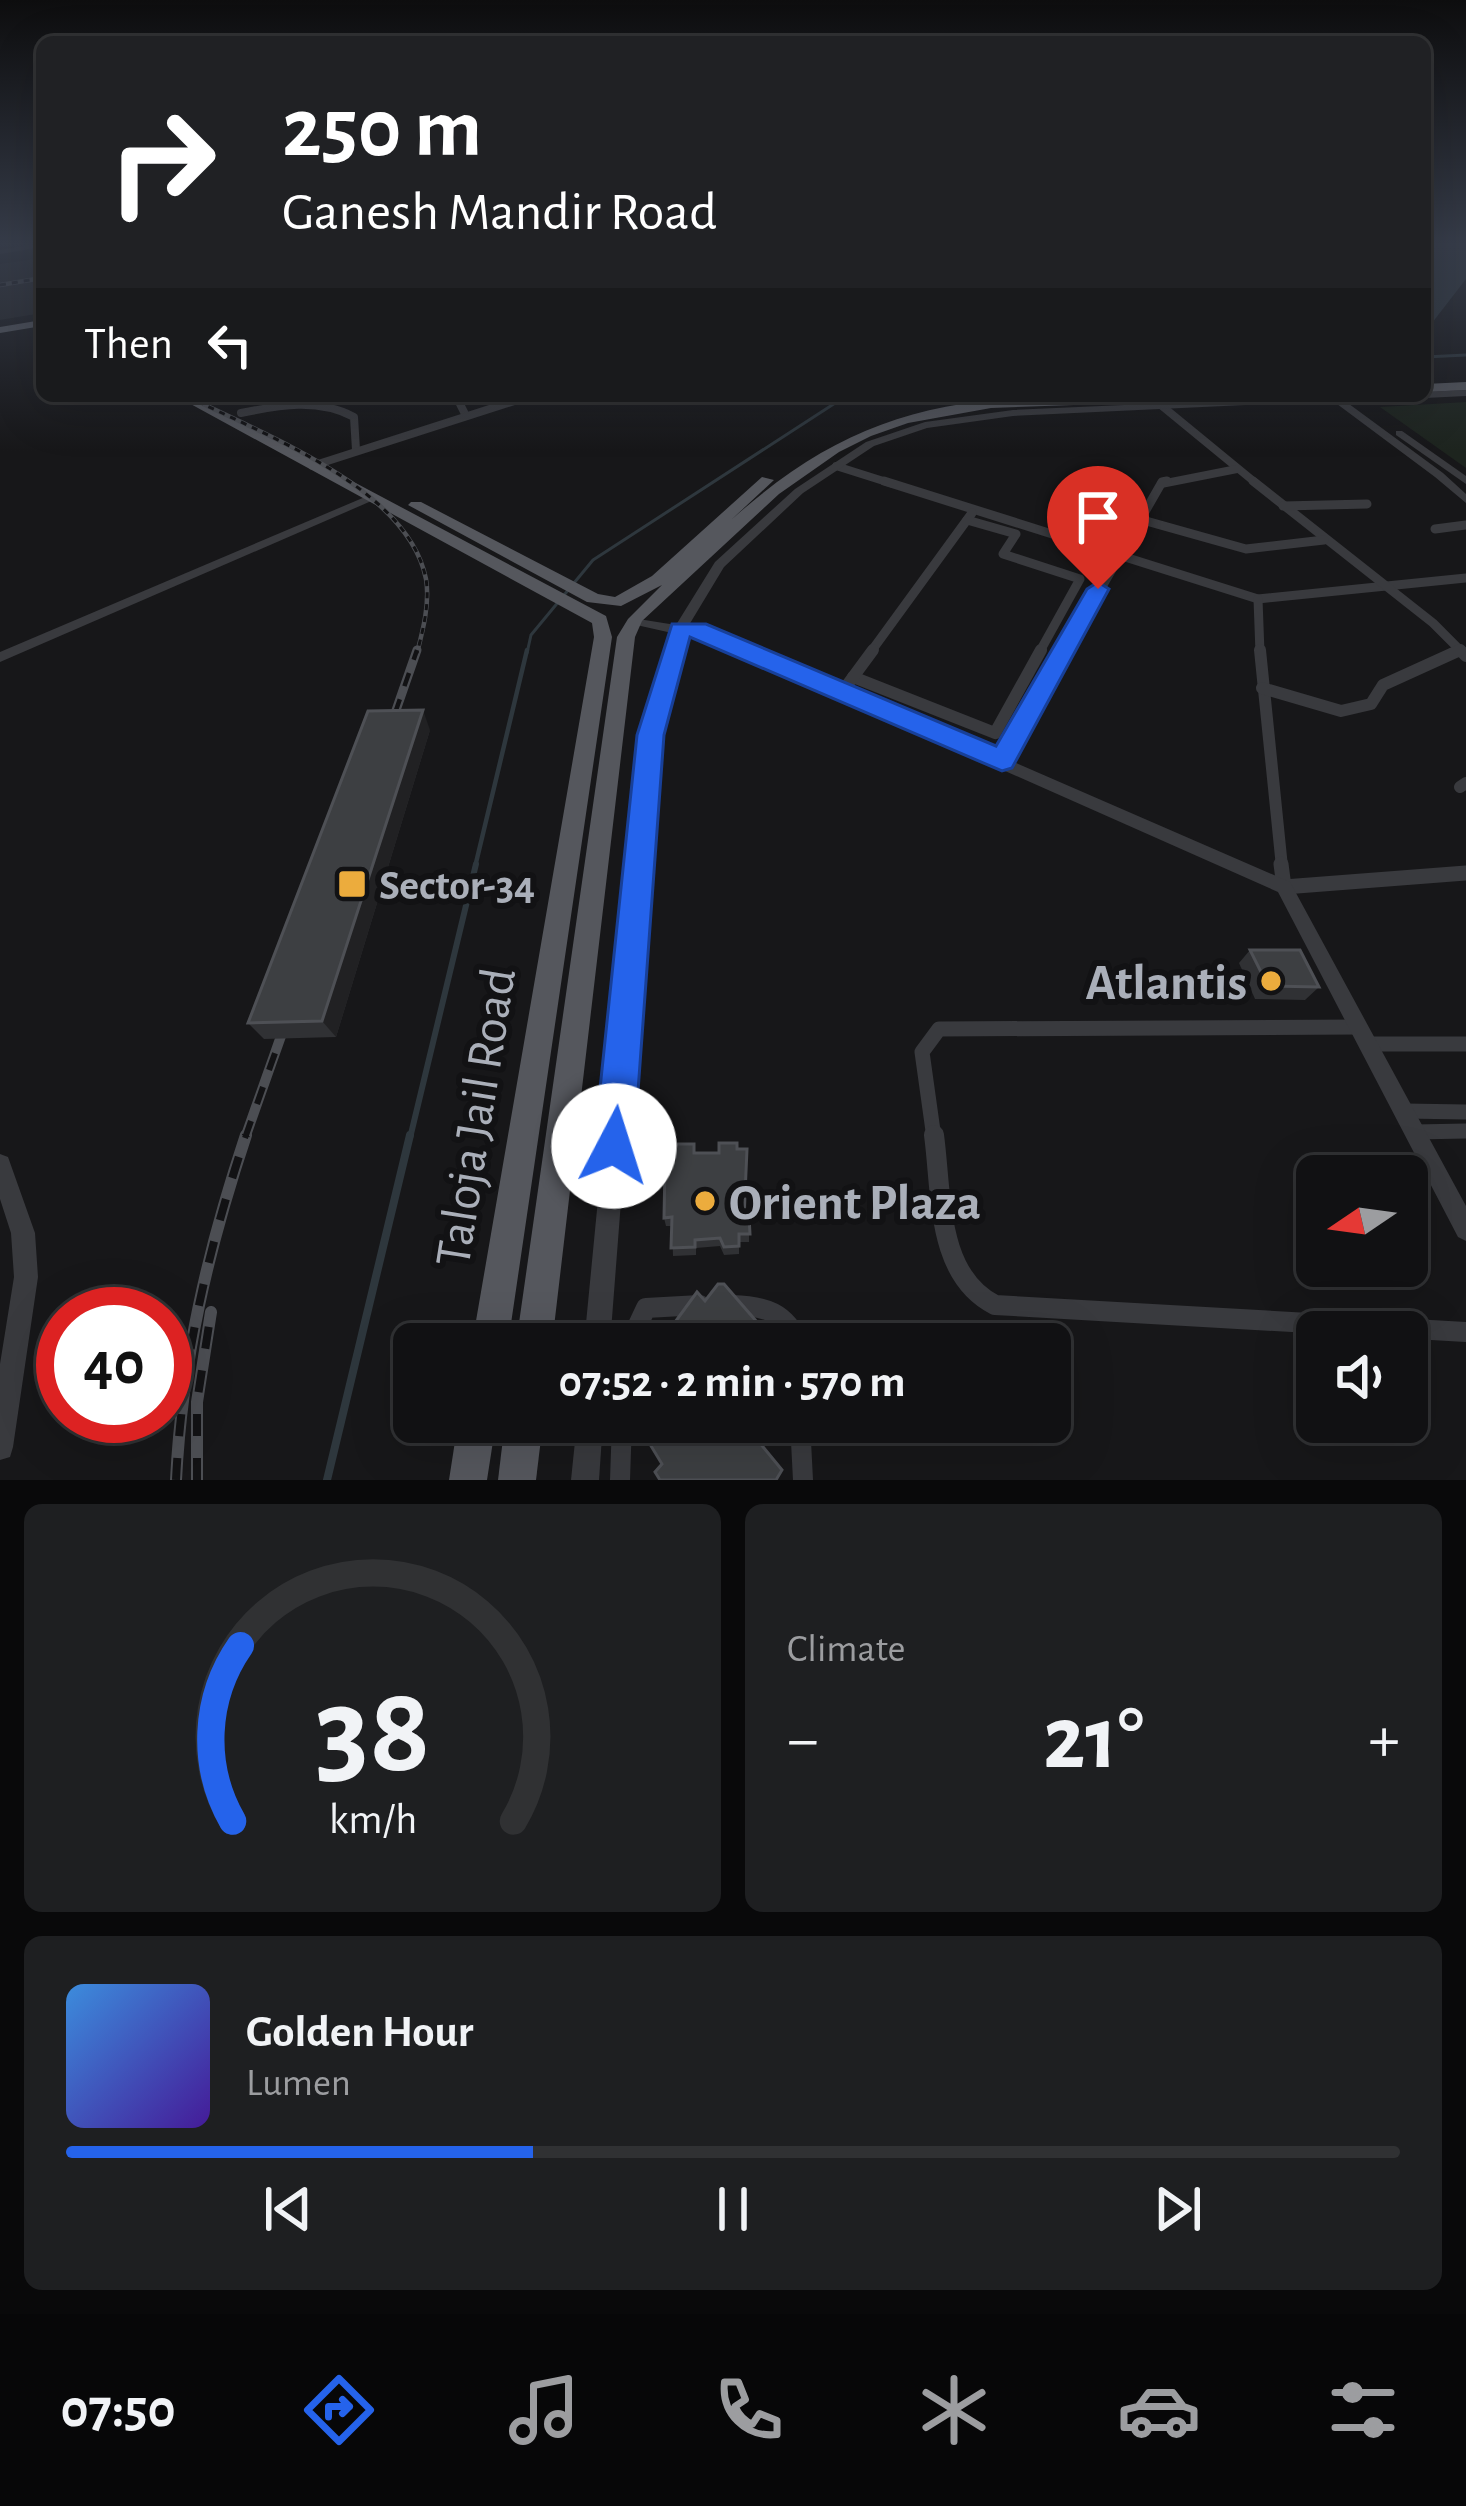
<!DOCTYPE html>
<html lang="en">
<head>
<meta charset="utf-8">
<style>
  :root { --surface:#111113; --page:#1e1f21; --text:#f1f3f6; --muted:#9c9da0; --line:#303133; --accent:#2563eb }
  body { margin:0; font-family:"Alegreya Sans",sans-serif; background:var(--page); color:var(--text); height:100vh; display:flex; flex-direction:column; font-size:45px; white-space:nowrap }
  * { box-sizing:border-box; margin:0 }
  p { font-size:39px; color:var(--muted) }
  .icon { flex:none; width:66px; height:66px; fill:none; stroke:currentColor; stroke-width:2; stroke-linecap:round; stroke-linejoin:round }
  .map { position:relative; height:1480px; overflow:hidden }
  .sheet { display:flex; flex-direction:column; gap:24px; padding:24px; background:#09090a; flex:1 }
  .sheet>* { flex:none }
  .banner { position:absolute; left:36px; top:36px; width:1395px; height:366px; border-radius:18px; box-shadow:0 12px 48px #0002,0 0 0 3px var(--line); background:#202124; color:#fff; overflow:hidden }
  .needle { width:78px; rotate:257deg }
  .buttons { position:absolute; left:1296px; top:1155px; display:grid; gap:24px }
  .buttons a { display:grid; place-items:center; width:132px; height:132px; border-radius:18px; background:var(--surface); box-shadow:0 12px 48px #0002,0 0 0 3px var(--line); font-size:60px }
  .speed { position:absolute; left:36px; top:1287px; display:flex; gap:24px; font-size:60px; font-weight:700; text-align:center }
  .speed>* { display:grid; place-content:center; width:156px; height:156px; border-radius:50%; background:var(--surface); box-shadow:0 12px 48px #0002,0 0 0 3px var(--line); line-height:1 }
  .speed .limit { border:18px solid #d22; background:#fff; color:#111 }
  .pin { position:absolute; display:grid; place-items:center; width:102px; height:102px; color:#fff; margin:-123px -51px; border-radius:50% 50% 50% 0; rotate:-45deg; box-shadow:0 0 12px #0007 }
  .pin .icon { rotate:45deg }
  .me { position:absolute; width:132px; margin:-66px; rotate:5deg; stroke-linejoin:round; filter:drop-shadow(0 0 9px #0008) }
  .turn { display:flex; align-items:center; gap:42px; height:252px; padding:0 48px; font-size:54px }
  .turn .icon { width:156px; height:156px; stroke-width:2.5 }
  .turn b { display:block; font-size:84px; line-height:102px }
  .then { display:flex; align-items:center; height:114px; padding:0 48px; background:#0003; gap:24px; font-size:45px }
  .big { font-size:90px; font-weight:700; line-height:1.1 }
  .sheet .tile { flex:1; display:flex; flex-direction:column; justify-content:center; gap:18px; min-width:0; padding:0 42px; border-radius:18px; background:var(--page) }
  .sheet .dial { align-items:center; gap:0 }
  .dial svg { height:312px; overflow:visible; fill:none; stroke:var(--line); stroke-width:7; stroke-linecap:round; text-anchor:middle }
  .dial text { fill:var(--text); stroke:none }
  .song { display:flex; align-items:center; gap:36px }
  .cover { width:144px; height:144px; border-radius:18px; background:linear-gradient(135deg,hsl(210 70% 55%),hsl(260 70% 35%)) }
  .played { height:12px; border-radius:6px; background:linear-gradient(90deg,var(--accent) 35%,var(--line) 35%) }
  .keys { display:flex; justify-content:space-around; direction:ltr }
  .heat { display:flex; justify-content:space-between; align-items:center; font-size:66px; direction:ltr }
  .sheet .tiles { flex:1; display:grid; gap:24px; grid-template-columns:1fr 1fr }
  .tile:last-child { grid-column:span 2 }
  .trip { position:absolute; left:393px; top:1323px; width:678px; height:120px; border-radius:18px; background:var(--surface); box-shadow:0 12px 48px #0002,0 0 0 3px var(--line); font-weight:700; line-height:120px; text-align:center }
  .dock { display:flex; height:192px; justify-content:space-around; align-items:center; background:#070708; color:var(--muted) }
  .dock .icon { width:84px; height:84px }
  .dock .on { color:var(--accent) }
  .dock b { font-size:54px; color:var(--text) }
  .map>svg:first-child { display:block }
</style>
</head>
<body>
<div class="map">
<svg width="1466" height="1480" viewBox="0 0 1466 1480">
  <rect width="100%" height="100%" fill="#171719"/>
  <path fill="#232426" d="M42,258V313L0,320V264Z"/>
  <path fill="#1d241e" d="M1466,402V468L1380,407Z"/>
  <path fill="#2e373d" d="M1425,244H1466V279L1425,332Z"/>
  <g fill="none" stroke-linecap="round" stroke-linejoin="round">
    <g stroke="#2e373d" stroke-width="3">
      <path d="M1425,357L1466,355"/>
      <path d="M527,653L531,635L593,560L846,396"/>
    </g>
    <path stroke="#2e373d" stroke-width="4.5" d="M475,867L527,650"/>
    <path stroke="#2e373d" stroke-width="6" d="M410,1138L476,864"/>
    <path stroke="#2e373d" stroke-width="8" d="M327,1480L410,1135"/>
    <g stroke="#393a3e" stroke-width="8">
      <path d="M456,396L466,416"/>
      <path d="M1162,406L1257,484"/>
      <path d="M241,413C280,405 318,398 354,417L356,450"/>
      <path d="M312,466L530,396"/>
      <path d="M836,466L893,484"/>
      <path d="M1161,484L1237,469"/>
    </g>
    <g stroke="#393a3e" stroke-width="9">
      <path d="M884,481L1258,599L1466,578"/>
      <path d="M1253,481L1433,623L1463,653"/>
      <path d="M1283,506L1367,504"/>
      <path d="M1139,519L1246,549L1324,540"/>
      <path d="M967,520L1016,534L1003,554L1080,579L1039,653"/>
      <path d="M1435,529L1466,525"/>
      <path d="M1258,599L1260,653"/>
      <path d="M870,653L972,513"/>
      <path d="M1064,653L1162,482L1167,481"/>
      <path d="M1454,653L1460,650"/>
    </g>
    <g stroke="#393a3e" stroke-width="12">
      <path d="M1260,650L1282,867"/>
      <path d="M1460,650L1466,656"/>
      <path d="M853,677L995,733L1041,650"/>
      <path d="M1262,688L1341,711L1371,704L1383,685L1460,650"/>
      <path d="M842,692L873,650"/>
      <path d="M1002,760L1065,650"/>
      <path d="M1460,787L1466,783"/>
    </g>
    <g stroke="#393a3e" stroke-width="15">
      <path d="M1281,864L1284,887L1466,873"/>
      <path d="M1368,1044H1466"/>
      <path d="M1405,1111L1466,1112"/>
      <path d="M1415,1132L1466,1131"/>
      <path d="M934,1138L922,1052L939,1029L1359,1027"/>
    </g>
    <g stroke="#393a3e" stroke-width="20">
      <path d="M934,1135C942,1194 936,1275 995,1305L1466,1332"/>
      <path d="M732,1305C766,1306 785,1312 800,1344"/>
      <path d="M629,1344L646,1308L700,1305"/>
      <path d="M800,1422L803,1480"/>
      <path d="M620,1480L622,1422"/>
    </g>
    <g fill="#393a3e" fill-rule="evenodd">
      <path d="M35,244H42V247L0,254V250Z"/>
      <path d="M1466,390V396L1425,398L1421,396H1425V392Z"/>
      <path d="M1331,396H1398L1393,399L1345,401L1443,473L1466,494V503L1435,477L1333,401L1013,416L927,428L874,446L803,493L724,567L689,625L703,627L1290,882L1466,1206V1241L1458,1237L1278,892L696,634H685L657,735L610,1344H584L643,735L672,633L632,624L631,621L632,618L676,625L715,562L795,489L866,442L925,422L1013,410Z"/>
      <path d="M1396,431H1402L1466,476V484L1396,435Z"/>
      <path d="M372,494L377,497L376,499L0,662V652Z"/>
      <path d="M0,1154L8,1157L35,1233L38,1277L13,1447L10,1457L0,1460V1364L14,1277L11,1233L0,1199Z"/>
      <path d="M577,1422H603L599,1480H571Z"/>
    </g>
    <g fill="#55575d" fill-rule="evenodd">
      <path d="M1466,382V390L1425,392V384Z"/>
      <path d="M176,396H192L606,616L612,637L508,1344H472L594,637L592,623Z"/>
      <path d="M1047,396H1224L1218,400L991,408L908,423L871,436L839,452L779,494L642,621L635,637L552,1344H516L617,637L628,619L662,585L621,606L587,602L408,505L411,502H421L598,594L615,597L652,576L762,477L774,480L731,520C830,431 915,401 1047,396Z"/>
      <path d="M458,1422H496L487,1480H449Z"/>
      <path d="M505,1422H543L536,1480H498Z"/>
    </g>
    <path fill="#5d6066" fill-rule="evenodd" d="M42,320V326L0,333V327Z"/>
    <g stroke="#4c4e53" stroke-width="4.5">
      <g id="rail-far3">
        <path d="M0,285L42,278"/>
        <path d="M187,396C261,434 408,487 426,579C430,603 423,630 417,653"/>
      </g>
    </g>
    <g stroke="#4c4e53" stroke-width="9">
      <path id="rail-far2" d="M386,739L417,650"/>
    </g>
    <g stroke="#4c4e53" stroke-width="10">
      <path id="rail-far1" d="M245,1138L292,1005"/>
    </g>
    <g stroke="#4c4e53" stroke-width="12">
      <g id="rail">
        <path d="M176,1480C182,1360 208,1249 246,1135"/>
        <path d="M197,1480V1402L211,1312"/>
      </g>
    </g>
    <use href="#rail-far3" stroke="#121214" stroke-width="3" stroke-dasharray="6" stroke-linecap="butt"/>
    <use href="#rail-far2" stroke="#121214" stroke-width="4.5" stroke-dasharray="14" stroke-linecap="butt"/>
    <use href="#rail-far1" stroke="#121214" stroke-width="6" stroke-dasharray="18" stroke-linecap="butt"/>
    <use href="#rail" stroke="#121214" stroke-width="8" stroke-dasharray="22" stroke-linecap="butt"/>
  </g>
  <g fill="#303134">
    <path d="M430,730L336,1037L264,1039L248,1023Z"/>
    <path d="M1250,950L1319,987L1305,1000L1255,999L1239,963Z"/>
    <path d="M695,1153L744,1217L749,1216V1242H739V1254L724,1255L720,1246L696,1248V1255L673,1256L672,1226H666L664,1218L671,1166Z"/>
  </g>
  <path fill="#212123" d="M423,710L430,730L336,1037L322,1021Z"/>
  <g fill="#3d3f42" stroke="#4e5055" stroke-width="3">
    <path d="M423,710L322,1021L248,1023L368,711Z"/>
    <path d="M1250,950H1300L1319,987L1268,986Z"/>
    <path d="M719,1143H737V1149H747L744,1217L749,1216L750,1234H739V1246L724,1247L720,1238L695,1240V1247L671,1248L672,1217L664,1218L665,1166H671L672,1144H694V1153H719Z"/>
    <path d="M718,1284H724L776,1344H659L697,1292L705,1301Z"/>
    <path d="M658,1422H754V1436L782,1470L776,1480H660L655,1472L662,1464L645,1436Z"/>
  </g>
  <linearGradient id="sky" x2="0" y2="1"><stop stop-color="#0d0d0e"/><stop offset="0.54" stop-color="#363c49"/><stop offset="1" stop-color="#363c49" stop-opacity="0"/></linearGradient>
  <rect width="1466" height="451" fill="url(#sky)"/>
  <path fill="#2563eb" stroke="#184099" stroke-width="3" d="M1098,582L1109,589L1012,768L1002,771L690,637L664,735L634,1146L628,1160L614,1166L600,1160L594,1146L637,735L672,624H706L996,746L1087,589Z"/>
  <g fill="#ecac3d" stroke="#121214" stroke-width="4.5">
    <rect x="337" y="869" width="30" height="30" rx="6"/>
    <circle cx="1271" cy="981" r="12"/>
    <circle cx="705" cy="1201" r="12"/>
  </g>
  <g text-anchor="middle" stroke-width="12" stroke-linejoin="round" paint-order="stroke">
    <g font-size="42" font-weight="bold" fill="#aaafb9" stroke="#121214" text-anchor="start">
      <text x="379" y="899">Sector-34</text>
    </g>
    <g font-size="51" font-weight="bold" fill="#aaafb9" stroke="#121214" text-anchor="end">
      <text x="1247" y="999">Atlantis</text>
      <text x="729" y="1219" text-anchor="start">Orient Plaza</text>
    </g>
    <g font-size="51" fill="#aaafb9" stroke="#121214">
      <text transform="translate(474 1117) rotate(-81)" y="18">Taloja Jail Road</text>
    </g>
  </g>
</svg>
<div class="buttons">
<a><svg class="needle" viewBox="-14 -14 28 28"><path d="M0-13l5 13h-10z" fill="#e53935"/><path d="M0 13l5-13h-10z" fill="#9c9da0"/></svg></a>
<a><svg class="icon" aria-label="sound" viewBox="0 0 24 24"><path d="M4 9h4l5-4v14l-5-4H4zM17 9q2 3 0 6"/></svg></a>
</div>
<div class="speed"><div class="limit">40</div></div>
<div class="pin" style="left:1098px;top:589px;background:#d93025"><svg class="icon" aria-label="arrive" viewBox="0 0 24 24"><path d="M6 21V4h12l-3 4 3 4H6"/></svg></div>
<svg class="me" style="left:614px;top:1146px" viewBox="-20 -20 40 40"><circle r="19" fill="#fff"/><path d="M0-13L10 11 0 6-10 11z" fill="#2563eb"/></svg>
<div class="trip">07:52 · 2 min · 570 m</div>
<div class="banner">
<div class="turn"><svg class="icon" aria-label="right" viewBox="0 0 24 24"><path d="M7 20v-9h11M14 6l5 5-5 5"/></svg><div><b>250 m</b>Ganesh Mandir Road</div></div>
<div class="then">Then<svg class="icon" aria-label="left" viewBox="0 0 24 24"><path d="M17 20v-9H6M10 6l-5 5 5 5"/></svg></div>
</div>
</div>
<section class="sheet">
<div class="tiles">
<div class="tile dial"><svg viewBox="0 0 100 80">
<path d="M14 69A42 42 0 1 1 86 69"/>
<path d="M14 69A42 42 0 0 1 16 24" stroke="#2563eb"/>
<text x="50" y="56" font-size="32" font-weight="700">38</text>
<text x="50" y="72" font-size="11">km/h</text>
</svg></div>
<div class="tile"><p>Climate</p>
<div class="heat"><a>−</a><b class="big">21°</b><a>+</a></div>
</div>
<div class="tile">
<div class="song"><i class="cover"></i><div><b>Golden Hour</b><p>Lumen</p></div></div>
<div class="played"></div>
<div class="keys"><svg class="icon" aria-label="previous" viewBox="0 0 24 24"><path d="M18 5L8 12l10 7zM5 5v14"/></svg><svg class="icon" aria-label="pause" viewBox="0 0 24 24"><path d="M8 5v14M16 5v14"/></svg><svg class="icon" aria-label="next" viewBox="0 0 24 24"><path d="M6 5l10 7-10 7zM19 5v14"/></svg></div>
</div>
</div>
</section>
<nav class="dock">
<b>07:50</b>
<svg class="icon on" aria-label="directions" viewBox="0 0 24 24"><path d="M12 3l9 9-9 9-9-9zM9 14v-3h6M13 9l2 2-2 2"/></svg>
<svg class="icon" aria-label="music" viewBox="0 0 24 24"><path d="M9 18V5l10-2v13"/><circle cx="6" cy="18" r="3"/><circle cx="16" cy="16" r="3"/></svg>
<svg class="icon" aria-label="phone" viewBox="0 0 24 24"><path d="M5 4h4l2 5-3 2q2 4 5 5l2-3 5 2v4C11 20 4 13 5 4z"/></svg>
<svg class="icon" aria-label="climate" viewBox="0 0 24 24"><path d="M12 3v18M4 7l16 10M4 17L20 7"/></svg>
<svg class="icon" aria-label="car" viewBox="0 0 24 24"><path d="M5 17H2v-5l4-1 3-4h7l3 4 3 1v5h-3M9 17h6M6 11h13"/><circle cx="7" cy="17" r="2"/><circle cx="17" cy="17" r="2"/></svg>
<svg class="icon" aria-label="filters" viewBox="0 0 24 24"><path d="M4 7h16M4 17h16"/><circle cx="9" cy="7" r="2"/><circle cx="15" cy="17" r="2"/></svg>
</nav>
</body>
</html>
